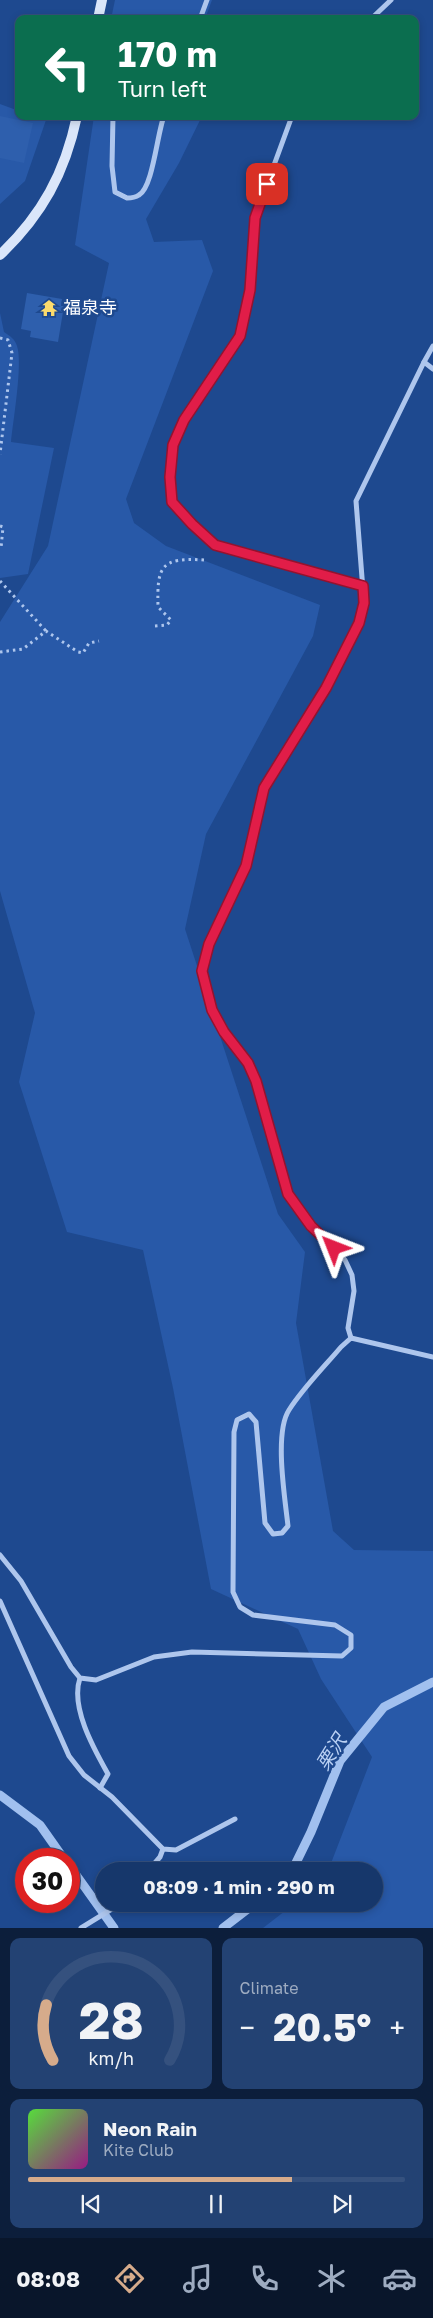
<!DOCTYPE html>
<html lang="en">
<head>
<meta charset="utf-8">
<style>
  :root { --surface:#16376b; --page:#234273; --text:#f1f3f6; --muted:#9eacc1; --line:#35517e; --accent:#d6ab8b }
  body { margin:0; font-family:"Golos Text","Noto Sans JP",sans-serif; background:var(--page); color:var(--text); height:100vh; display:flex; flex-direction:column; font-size:19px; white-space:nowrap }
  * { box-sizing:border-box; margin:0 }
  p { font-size:16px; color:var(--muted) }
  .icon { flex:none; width:28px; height:28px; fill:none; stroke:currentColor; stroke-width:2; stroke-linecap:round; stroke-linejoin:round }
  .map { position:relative; height:1928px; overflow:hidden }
  .drawer { display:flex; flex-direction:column; gap:10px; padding:10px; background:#0c1e3b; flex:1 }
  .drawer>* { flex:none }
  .hud { position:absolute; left:15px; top:15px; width:404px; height:105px; border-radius:10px; box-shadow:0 2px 8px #0003,0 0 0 1px var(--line); background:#0b6e4f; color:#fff; overflow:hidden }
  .speed { position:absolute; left:15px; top:1848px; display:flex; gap:10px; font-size:25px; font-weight:700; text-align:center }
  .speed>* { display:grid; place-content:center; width:65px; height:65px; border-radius:50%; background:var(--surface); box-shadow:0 2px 8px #0003,0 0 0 1px var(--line); line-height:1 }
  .speed .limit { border:8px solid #d22; background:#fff; color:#111 }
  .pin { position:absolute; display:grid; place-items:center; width:42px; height:42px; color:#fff; margin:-21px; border-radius:10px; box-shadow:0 2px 8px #0006 }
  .me { position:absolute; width:55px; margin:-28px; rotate:315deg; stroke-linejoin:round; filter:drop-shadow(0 0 4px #0008) }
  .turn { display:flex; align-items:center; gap:18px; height:105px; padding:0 20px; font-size:22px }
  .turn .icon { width:65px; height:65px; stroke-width:2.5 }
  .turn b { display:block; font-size:35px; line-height:42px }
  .big { font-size:38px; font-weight:700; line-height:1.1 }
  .drawer .card { flex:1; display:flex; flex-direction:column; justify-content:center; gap:8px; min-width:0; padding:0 18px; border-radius:10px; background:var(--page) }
  .drawer .dial { align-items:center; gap:0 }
  .dial svg { height:130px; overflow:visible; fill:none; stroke:var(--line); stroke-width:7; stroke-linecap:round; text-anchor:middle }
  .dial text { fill:var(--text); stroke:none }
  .song { display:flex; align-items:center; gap:15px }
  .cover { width:60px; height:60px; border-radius:8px; background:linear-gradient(135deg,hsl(110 70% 55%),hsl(310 70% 35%)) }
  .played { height:5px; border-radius:2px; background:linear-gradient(90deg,var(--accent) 70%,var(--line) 70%) }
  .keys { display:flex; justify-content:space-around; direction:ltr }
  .heat { display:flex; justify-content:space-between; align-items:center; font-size:28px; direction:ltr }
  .drawer .tiles { flex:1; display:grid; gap:10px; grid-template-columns:1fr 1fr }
  .card:last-child { grid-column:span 2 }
  .trip { position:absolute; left:95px; top:1862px; width:288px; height:50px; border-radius:25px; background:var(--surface); box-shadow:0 2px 8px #0003,0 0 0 1px var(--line); font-weight:700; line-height:50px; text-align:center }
  .dock { display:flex; height:80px; justify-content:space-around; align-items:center; background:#09162b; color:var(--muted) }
  .dock .icon { width:35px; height:35px }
  .dock .selected { color:var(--accent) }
  .dock b { font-size:22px; color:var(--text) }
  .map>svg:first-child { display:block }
</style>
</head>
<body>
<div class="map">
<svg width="433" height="1928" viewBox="0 0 433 1928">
  <rect width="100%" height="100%" fill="#1e498f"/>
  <g fill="#2859a8">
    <path d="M115,0H212L205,19H111Z"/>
    <path d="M0,104L19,111V116H36L46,120L25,181L0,204Z"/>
    <path d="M94,116H202L179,163L146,219L154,242L202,240L213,271L126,499L134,523L166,546L320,605L313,636L206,834L185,929L278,1214L305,1252L296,1323L333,1531L354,1550L433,1551V1928H263L294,1904H374V1871H328L372,1757L321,1679L298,1629L211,1589L173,1388L143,1250L67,1232L19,1082L35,1013L0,891V622L48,546L109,263L75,245Z"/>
    <path d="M0,313L4,332C10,336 15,339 17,346C23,363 13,421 11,442L54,448L28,574L0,578Z"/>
  </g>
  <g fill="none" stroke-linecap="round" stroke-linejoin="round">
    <g stroke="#a1c0ef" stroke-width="9">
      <path d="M0,1795L40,1825L64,1859"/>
      <path d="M69,1865L114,1928"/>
      <path d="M292,1871L311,1832L340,1761L384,1707L433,1682"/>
      <path d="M223,1928L254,1904"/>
    </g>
  </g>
  <g fill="#2e5fad">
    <path d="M0,116L33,123L24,163L0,158Z"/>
    <path d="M27,293L62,299L61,306H64L58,342L30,337L31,331L21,329Z"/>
  </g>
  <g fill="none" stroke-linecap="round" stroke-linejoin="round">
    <g stroke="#aec6ed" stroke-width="3" stroke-dasharray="2.5 4" stroke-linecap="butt">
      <path d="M0,338L8,340L12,353L0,454"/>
      <path d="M0,526L3,527L1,548"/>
      <path d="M0,581L46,631"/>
      <path d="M155,626L167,625L171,620L158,607C157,567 160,557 204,560"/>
      <path d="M0,652L23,649L46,631L78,652L83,653L89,643L99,641"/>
    </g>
    <g stroke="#aec6ed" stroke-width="5">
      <path d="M200,19L207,0"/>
      <path d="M371,19L391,0"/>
      <path d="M113,116L112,166L115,192L127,198C131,198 136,197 139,195C153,187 157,134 164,116"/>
      <path d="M292,116L255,217L250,290L241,336L184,420L173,445L170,477L172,502L192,524L215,545L363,586"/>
      <path d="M433,346L424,362L433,369"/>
      <path d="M351,1338L348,1328L354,1291L352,1275L345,1260L311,1226L288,1194L256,1081L247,1063L224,1032L212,1010L203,971L209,944L246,866L264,789L326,688L359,623L364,603L356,501L424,362"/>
      <path d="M0,1555L21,1581L71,1667L80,1678L96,1680L154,1657L192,1652L342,1656L351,1648V1635L335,1625L253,1615L240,1607L233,1592L234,1432L237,1420L249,1414L256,1422L265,1523L273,1534L282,1533L288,1526C285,1498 274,1433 289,1410C303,1388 324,1367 341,1347L351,1338L433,1357"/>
      <path d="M0,1601L69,1756L84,1775L112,1797L163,1849L176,1850L235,1819"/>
      <path d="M80,1678C70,1707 94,1749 108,1774L100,1788"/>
      <path d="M148,1871L160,1857L163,1849"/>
      <path d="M81,1928L120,1904"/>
    </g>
    <g stroke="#dae6fa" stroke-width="10">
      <path d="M98,19L102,0"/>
      <path d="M0,255C42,215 65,173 77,116"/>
    </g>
  </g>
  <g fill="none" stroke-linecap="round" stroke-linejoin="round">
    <g stroke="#92132f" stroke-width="12">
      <path id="route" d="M267,184L255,218L250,290L240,336L184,420L173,445L170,477L172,502L192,524L215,545L363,586L364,603L359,623L326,688L264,788L246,866L209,944L202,971L212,1010L224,1032L248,1063L256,1081L288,1194L311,1226L334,1248"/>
    </g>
    <use href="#route" stroke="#e11d48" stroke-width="9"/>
  </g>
  <defs>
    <g id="temple-bare" transform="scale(1.35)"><path d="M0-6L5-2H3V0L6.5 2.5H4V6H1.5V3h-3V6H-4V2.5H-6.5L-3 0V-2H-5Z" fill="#fbdb6d" stroke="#1e498f" stroke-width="2.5" paint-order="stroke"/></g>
  </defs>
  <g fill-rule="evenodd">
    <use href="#temple-bare" x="49" y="308"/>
  </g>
  <g text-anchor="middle" stroke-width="5" stroke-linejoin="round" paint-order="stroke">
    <g font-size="18" fill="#fff" stroke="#1e498f" text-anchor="start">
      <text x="63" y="314">福泉寺</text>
    </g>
    <g font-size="19" font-style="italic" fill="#bad1f4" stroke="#1e498f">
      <text transform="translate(331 1752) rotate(-58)" y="7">栗沢</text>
    </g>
  </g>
</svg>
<div class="speed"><div class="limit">30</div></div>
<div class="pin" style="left:267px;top:184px;background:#d93025"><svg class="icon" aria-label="arrive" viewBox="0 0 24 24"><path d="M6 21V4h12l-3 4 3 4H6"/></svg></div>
<svg class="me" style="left:334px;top:1248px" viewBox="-20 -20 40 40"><path d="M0-17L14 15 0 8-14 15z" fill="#e11d48" stroke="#fff" stroke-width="4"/></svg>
<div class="trip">08:09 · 1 min · 290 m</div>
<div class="hud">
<div class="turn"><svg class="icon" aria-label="left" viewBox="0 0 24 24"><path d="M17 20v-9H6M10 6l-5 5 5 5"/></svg><div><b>170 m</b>Turn left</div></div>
</div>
</div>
<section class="drawer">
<div class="tiles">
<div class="card dial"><svg viewBox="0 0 100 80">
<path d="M14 69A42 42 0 1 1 86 69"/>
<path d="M14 69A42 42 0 0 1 10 35" stroke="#d6ab8b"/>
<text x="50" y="56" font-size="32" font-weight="700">28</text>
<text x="50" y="72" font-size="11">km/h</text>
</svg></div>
<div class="card"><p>Climate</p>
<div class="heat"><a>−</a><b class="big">20.5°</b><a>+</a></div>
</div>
<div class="card">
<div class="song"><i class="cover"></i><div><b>Neon Rain</b><p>Kite Club</p></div></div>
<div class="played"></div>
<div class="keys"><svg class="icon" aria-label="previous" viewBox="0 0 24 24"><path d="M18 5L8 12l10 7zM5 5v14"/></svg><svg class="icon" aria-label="pause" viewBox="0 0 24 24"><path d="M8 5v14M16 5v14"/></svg><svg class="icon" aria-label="next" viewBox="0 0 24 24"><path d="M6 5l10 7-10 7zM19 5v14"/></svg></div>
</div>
</div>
</section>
<nav class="dock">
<b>08:08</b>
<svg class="icon selected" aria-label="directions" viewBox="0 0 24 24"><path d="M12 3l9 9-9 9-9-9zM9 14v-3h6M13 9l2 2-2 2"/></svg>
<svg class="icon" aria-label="music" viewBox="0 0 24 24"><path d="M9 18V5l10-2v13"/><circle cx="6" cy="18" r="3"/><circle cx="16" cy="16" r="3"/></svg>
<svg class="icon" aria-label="phone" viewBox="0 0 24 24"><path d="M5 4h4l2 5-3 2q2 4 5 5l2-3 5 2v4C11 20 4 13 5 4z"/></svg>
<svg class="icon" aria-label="climate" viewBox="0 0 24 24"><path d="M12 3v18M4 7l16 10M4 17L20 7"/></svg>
<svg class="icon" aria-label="car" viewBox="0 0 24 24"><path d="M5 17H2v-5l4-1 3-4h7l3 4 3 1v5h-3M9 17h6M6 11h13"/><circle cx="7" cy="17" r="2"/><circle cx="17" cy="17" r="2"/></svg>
</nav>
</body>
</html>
